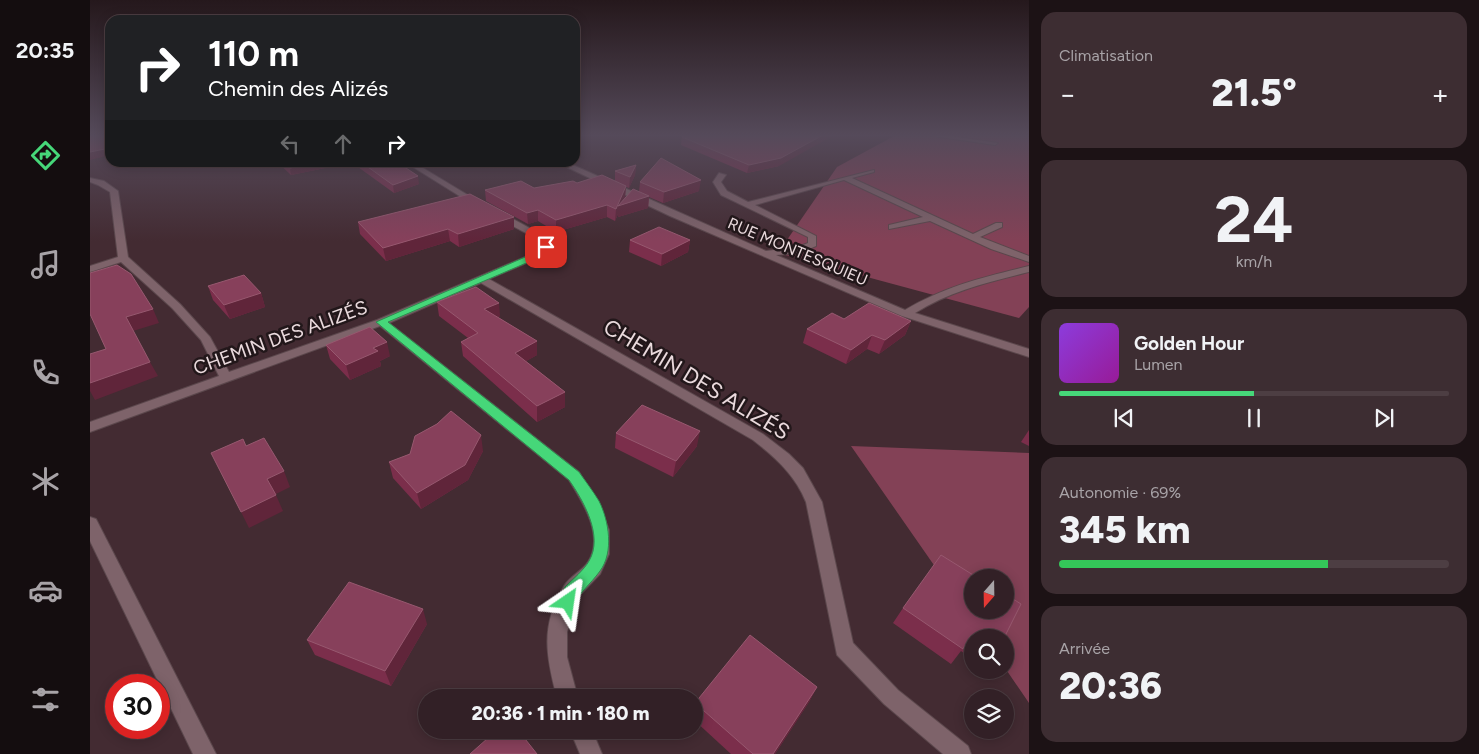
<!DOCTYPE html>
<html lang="fr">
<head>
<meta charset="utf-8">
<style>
  :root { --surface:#322026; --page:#3d2d32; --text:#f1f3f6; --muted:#a8a3a7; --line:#4d3e43; --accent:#46d779 }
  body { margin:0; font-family:Figtree,sans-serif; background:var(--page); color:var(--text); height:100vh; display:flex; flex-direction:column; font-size:19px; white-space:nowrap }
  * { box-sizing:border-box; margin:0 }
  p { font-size:16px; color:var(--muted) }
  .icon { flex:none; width:28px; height:28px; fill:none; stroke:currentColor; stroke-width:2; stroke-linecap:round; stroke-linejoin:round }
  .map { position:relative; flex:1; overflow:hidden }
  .side { display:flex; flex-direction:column; gap:12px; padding:12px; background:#1c1215; width:450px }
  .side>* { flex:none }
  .top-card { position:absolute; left:15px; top:15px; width:475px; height:152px; border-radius:15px; box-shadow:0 2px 12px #0003,0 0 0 1px var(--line); background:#202124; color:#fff; overflow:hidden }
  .needle { width:32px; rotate:200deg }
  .controls { position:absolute; left:874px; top:569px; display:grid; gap:10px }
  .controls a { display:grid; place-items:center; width:50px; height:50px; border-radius:50%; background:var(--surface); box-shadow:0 2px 12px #0003,0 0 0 1px var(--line); font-size:25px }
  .speed { position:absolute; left:15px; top:674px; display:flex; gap:10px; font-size:25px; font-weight:700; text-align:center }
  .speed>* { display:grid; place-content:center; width:65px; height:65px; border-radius:50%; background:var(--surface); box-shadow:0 2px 12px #0003,0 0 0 1px var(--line); line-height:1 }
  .speed .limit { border:8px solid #d22; background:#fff; color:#111 }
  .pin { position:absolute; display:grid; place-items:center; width:42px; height:42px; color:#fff; margin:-21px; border-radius:10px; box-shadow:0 2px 8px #0006 }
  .me { position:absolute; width:55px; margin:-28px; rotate:32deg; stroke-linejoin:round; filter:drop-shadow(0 0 4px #0008) }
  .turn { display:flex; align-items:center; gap:18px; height:105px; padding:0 20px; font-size:22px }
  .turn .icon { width:65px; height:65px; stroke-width:2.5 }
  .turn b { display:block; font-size:35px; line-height:42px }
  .lanes { display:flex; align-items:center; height:48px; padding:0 20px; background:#0003; justify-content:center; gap:25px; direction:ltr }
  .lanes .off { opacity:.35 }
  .big { font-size:38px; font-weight:800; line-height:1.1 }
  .side .widget { flex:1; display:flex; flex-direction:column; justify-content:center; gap:8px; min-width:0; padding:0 18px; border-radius:15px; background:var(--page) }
  .side .dial { align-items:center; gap:0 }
  .dial b { font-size:65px; line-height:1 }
  .song { display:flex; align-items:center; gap:15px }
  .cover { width:60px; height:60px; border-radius:8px; background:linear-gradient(135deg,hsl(270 70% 55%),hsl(300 70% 35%)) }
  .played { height:5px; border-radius:2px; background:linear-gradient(90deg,var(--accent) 50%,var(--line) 50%) }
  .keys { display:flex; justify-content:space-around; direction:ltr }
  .heat { display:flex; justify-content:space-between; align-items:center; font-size:28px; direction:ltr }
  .charge { height:8px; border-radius:4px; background:linear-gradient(90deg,#34c759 69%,var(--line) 0) }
  .trip { position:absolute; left:328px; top:689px; width:285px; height:50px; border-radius:25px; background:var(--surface); box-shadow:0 2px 12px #0003,0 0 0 1px var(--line); font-weight:800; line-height:50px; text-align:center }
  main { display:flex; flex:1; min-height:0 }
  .dock { display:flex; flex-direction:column; width:90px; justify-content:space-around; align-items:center; background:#140d0f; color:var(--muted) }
  .dock .icon { width:35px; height:35px }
  .dock .on { color:var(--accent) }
  .dock b { font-size:22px; color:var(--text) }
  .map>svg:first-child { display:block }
</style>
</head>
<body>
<main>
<nav class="dock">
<b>20:35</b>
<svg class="icon on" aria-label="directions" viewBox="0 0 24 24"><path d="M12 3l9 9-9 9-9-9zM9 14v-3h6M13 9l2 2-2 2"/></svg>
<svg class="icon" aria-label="music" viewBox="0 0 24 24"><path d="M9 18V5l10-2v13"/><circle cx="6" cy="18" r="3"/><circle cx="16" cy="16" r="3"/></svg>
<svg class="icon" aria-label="phone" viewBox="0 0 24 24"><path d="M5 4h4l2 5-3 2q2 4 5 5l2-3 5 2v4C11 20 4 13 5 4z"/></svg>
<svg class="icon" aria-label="climate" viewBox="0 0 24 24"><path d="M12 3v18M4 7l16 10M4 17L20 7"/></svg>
<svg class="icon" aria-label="car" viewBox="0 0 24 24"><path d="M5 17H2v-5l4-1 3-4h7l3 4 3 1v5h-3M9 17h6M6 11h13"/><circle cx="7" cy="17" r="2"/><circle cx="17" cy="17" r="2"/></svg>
<svg class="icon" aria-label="filters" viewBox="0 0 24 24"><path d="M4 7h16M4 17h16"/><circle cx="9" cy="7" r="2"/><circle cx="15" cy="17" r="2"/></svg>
</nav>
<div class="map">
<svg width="939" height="754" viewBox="0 0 939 754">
  <rect width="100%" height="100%" fill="#432b32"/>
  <g fill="#834156" fill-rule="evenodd">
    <path d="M806,135H939V307L929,318L688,253L747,167Z"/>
    <path d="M761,446L939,453V703L915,668V638L894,637ZM882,578H915V610H882Z"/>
  </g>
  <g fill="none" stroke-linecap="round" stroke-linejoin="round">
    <g stroke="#5b474c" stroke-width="2">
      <g id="minor">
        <path d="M836,135H854L908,143L905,145Z"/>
        <path d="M315,162H323L391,203L384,205Z"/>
        <path d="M466,162H476L676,251L708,247L718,243V237L631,195L623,182L629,173L636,175L631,182L637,191L658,202L784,170V172L762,178L883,234L906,223H912V227L890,237L939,256V262L901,249L840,221L799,229V225L833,217L754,180L665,205L726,236V246L710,253L686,255L815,310C855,286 894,277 939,266V272C899,282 860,291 825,313L939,349V357L812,316L580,216Z"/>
        <path d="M0,178L14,181L28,191L38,257L90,304L120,337L139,372L287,320L442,254L451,246L449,240L406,217V213H412L456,237L461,247L448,258L399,279L673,434L699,454L713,468L732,502L763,643L808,690L878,746L881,754H853L794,704L747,655L716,502C705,475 686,458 663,440L391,283L299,323L489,472L510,507L519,530V554L510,574L487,598L477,632V657L488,698H467C456,656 450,626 474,586C480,576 492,571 498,562C515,536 492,501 479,480L290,326L0,432V422L129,376L111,340L82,308L31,262L0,272V266L28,257L20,192L8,185L0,182Z"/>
        <path d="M0,517L6,519L126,754H103L0,541Z"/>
        <path d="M480,730H502L512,754H490Z"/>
      </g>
    </g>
    <use href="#minor" fill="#7e636a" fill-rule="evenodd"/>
  </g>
  <g fill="#7b2e4b">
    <path d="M592,137L689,166L657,173L591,145Z"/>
    <path d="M187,162H239L240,167L201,175Z"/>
    <path d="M261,162H307L329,184L304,193Z"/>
    <path d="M546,165L545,175L539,188L536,187L535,197L534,199L549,192L550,182L609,191L573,203L559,197L558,208L528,217V214L525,221L517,217L466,232L448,221L438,224L396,201L395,190L444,188L525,181V171Z"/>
    <path d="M268,222L424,229L369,247L360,241L296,261L270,234Z"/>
    <path d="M540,240H600L598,252L571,266L539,252Z"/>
    <path d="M118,286L171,293L175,307L140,319L123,300Z"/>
    <path d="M347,302L410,316L408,317L447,341V355L436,361L475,392V407L447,422L373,356L371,342L378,338L349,316Z"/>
    <path d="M754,319L821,321L815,335L789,354L777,349L756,364L713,343L717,329Z"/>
    <path d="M236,345L300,356L290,361L291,366L260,380L240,359Z"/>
    <path d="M939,430V446L931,442Z"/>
    <path d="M526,433L607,446L583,477L525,448Z"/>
    <path d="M393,451L378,480L331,509L303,478L299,462L320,454Z"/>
    <path d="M813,608L914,638H882V659L871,651L861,664L803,623Z"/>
    <path d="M337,624L301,686L225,655L217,640Z"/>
    <path d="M727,687L719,702L685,754H641L604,720V708L605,703Z"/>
  </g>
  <g fill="#60253a">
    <path d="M733,135H744L689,166L657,173L659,165Z"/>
    <path d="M20,148V155L0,160V152Z"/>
    <path d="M229,162H239L240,167L201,175L200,168Z"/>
    <path d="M546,165L545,175L539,188L540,177Z"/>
    <path d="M328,176L329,184L304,193L303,185Z"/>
    <path d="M611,180L609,191L573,203L574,192Z"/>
    <path d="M536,186L535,197L532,205L559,196L558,208L528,217V214L525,221L526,209Z"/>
    <path d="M517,205V217L466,232V220Z"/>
    <path d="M448,210V221L438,224L437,213Z"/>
    <path d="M424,217V229L369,247L368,234Z"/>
    <path d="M358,229L360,241L296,261L293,248Z"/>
    <path d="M600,240L598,252L571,266L572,254Z"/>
    <path d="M171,293L175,307L140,319L134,305Z"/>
    <path d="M409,303L410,316L395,323L394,309Z"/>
    <path d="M63,309L69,323L43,331L36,317Z"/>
    <path d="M821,321L815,335L789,354L795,340Z"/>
    <path d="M782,335L777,349L756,364L761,350Z"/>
    <path d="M447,341V355L426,367L425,353Z"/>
    <path d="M297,342L300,356L290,361L291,366L260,380L256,365L283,348Z"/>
    <path d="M60,362L68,376L5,400L0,391V383Z"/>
    <path d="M475,392V407L447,422V406Z"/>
    <path d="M610,431L607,446L583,477L586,461Z"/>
    <path d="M391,435L393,451L378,480L331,509L327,493Z"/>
    <path d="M194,471L200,487L184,495L177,479Z"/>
    <path d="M186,495L193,511L159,528L151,512Z"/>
    <path d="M333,609L337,624L301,686L295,671Z"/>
    <path d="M727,687L719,702L685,754H683Z"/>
  </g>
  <g fill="#87405b" stroke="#97586f">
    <path d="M0,135H20V148L0,152Z"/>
    <path d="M594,135H733L691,158L659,165L592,137Z"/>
    <path d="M571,158L611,180L574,192L550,182Z"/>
    <path d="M193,162H229L200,168Z"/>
    <path d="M271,162H307L328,176L303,185Z"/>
    <path d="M546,165L540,177L525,171Z"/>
    <path d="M512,175L536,186L526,209L517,205L466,220L448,210L437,213L395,190L431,181L444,188L483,181L487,183Z"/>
    <path d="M543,189L559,196L528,206Z"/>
    <path d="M380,194L424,217L368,234L358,229L293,248L268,222Z"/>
    <path d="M569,227L600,240L572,254L540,240Z"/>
    <path d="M27,265L41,274L63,309L36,317L60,362L0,383V354L16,349L0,314V273Z"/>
    <path d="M154,275L171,293L134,305L118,286Z"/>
    <path d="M386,287L409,303L394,309L447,341L425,353L475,392L447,406L371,342L388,333L347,302Z"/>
    <path d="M779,303L821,321L795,340L782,335L761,350L717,329L742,313L754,319Z"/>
    <path d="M280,327L297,342L283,348L288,351L256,365L236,345Z"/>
    <path d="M552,405L610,431L586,461L526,433Z"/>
    <path d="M361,411L391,435L375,465L327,493L299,462L320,454L325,436L347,424Z"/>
    <path d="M174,438L194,471L177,479L186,495L151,512L121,453L153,439L156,446Z"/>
    <path d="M851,555L888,578H882V610H915V594L931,604L914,638H885L881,635L873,649L813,608Z"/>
    <path d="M259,582L333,609L295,671L217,640Z"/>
    <path d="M660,635L727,687L683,754H663L605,703Z"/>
    <path d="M407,730H428L447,754H380Z"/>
  </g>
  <linearGradient id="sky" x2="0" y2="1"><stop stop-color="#25181c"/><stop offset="0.56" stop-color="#554a5a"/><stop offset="1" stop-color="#554a5a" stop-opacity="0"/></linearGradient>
  <rect width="939" height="241" fill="url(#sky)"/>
  <path fill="#46d779" stroke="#2e8c4f" d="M453,246L460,247L448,258L298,322L489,472C496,482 503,491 509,501C519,521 524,552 510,571C499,586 492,589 483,607L478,610L472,607L469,602L475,587C483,579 494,570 499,561C514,536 493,500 479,480L286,322L442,254Z"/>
  <g text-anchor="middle" stroke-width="5" stroke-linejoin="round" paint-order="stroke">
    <g font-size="16" fill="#eadadd" stroke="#22171a">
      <text transform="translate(708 251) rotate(23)" y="6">RUE MONTESQUIEU</text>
    </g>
    <g font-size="19" fill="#eadadd" stroke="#22171a">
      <text transform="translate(190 337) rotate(-20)" y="7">CHEMIN DES ALIZÉS</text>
    </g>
    <g font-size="22" fill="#eadadd" stroke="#22171a">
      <text transform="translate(607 379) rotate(31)" y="8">CHEMIN DES ALIZÉS</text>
    </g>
  </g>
</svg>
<div class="controls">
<a><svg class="needle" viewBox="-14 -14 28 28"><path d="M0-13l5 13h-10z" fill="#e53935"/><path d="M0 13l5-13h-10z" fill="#a8a3a7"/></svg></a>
<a><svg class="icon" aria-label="search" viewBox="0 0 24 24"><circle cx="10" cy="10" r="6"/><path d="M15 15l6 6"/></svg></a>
<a><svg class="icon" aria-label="layers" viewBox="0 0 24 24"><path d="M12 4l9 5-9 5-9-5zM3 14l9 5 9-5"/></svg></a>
</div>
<div class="speed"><div class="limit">30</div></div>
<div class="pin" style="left:456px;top:247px;background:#d93025"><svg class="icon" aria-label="arrive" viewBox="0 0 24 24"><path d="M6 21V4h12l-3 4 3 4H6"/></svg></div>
<svg class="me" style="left:478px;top:602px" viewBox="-20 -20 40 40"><path d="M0-17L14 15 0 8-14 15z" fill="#46d779" stroke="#fff" stroke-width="4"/></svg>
<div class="trip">20:36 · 1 min · 180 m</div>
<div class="top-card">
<div class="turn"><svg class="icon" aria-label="right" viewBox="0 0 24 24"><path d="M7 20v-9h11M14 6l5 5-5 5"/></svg><div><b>110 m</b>Chemin des Alizés</div></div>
<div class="lanes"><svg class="icon off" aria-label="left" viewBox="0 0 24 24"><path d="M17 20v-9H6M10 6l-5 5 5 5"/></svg><svg class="icon off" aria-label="ahead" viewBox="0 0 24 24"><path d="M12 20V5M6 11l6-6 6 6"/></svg><svg class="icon" aria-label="right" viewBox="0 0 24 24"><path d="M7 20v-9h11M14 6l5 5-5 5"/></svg></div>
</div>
</div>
<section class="side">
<div class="widget"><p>Climatisation</p>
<div class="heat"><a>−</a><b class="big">21.5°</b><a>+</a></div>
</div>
<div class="widget dial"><b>24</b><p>km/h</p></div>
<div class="widget">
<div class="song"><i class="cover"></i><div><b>Golden Hour</b><p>Lumen</p></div></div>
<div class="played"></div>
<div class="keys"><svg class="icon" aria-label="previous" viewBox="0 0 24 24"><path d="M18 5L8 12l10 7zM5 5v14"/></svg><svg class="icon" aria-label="pause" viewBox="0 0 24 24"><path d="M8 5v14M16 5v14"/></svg><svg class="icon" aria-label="next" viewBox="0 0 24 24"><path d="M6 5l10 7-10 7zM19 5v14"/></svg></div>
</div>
<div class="widget"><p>Autonomie · 69%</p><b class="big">345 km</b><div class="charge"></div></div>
<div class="widget"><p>Arrivée</p><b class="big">20:36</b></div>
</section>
</main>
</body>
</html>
